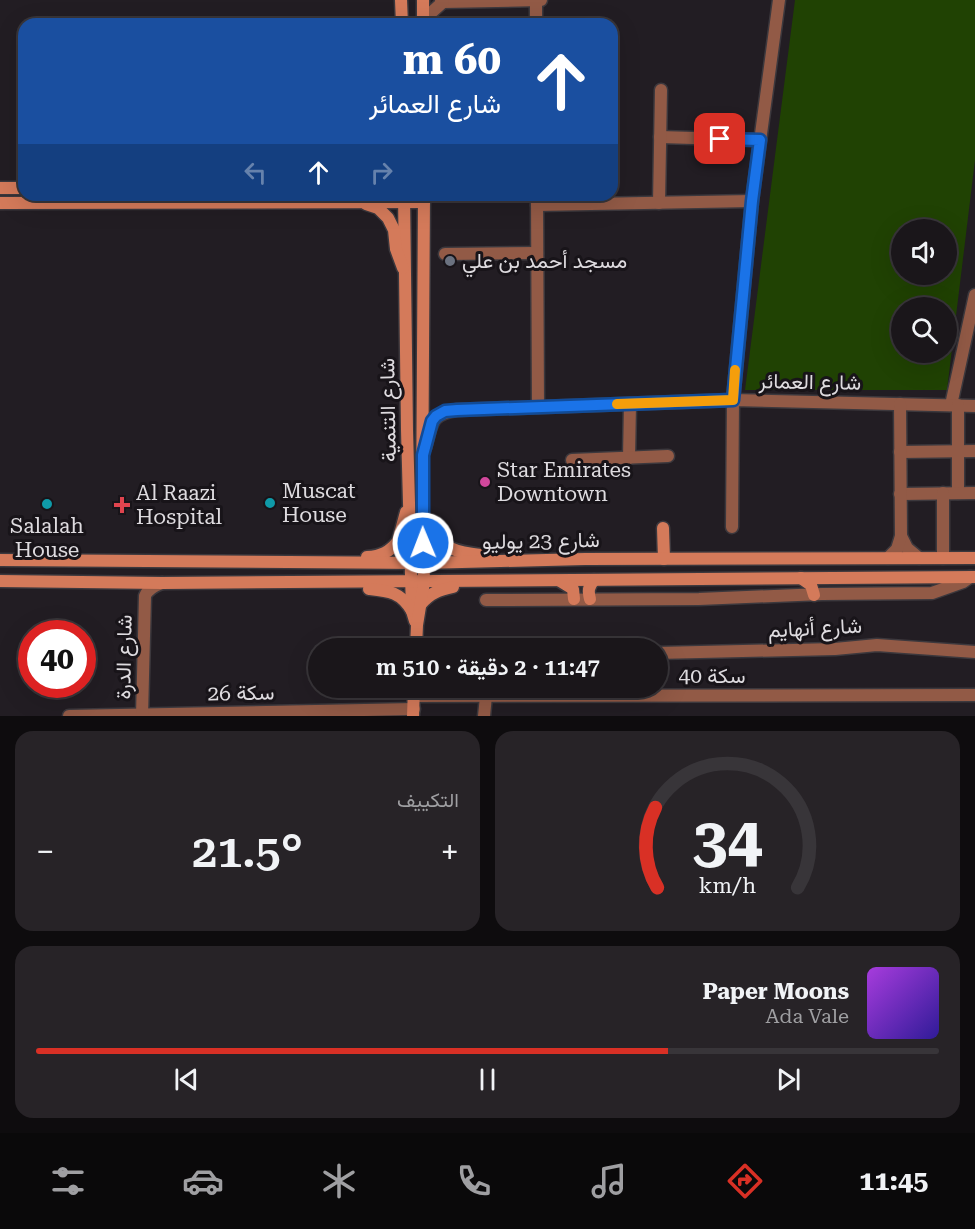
<!DOCTYPE html>
<html lang="ar">
<head>
<meta charset="utf-8">
<style>
  :root { --surface:#1a161a; --page:#272327; --text:#f1f3f6; --muted:#9f9fa2; --line:#383539; --accent:#d93025 }
  body { margin:0; font-family:"Roboto Serif",Vazirmatn,serif; background:var(--page); color:var(--text); direction:rtl; height:100vh; display:flex; flex-direction:column; font-size:22px; white-space:nowrap }
  * { box-sizing:border-box; margin:0 }
  p { font-size:20px; color:var(--muted) }
  .icon { flex:none; width:33px; height:33px; fill:none; stroke:currentColor; stroke-width:2; stroke-linecap:round; stroke-linejoin:round }
  .map { position:relative; height:716px; overflow:hidden; direction:ltr }
  .sheet { display:flex; flex-direction:column; gap:15px; padding:15px; background:#0e0c0e; flex:1 }
  .sheet>* { flex:none }
  .banner { position:absolute; left:18px; top:18px; width:600px; height:183px; border-radius:18px; box-shadow:0 6px 24px #0002,0 0 0 2px var(--line); direction:rtl; background:#1a4fa0; color:#fff; overflow:hidden }
  .tools { position:absolute; left:891px; top:219px; display:grid; gap:12px }
  .tools a { display:grid; place-items:center; width:66px; height:66px; border-radius:50%; background:var(--surface); box-shadow:0 6px 24px #0002,0 0 0 2px var(--line); font-size:30px }
  .speed { position:absolute; left:18px; top:620px; display:flex; gap:12px; font-size:30px; font-weight:700; text-align:center }
  .speed>* { display:grid; place-content:center; width:78px; height:78px; border-radius:50%; background:var(--surface); box-shadow:0 6px 24px #0002,0 0 0 2px var(--line); line-height:1 }
  .speed .limit { border:9px solid #d22; background:#fff; color:#111 }
  .pin { position:absolute; display:grid; place-items:center; width:51px; height:51px; color:#fff; margin:-26px; border-radius:12px; box-shadow:0 3px 9px #0006 }
  .me { position:absolute; width:66px; margin:-33px; rotate:359deg; stroke-linejoin:round; filter:drop-shadow(0 0 4px #0008) }
  .turn { display:flex; align-items:center; gap:21px; height:126px; padding:0 18px; font-size:27px }
  .turn .icon { width:78px; height:78px; stroke-width:2.5 }
  .turn b { display:block; font-size:42px; line-height:51px }
  .lanes { display:flex; align-items:center; height:57px; padding:0 18px; background:#0003; justify-content:center; gap:30px; direction:ltr }
  .lanes .off { opacity:.35 }
  .big { font-size:45px; font-weight:600; line-height:1.1 }
  .sheet .widget { flex:1; display:flex; flex-direction:column; justify-content:center; gap:9px; min-width:0; padding:0 21px; border-radius:18px; background:var(--page) }
  .sheet .dial { align-items:center; gap:0 }
  .dial svg { height:156px; overflow:visible; fill:none; stroke:var(--line); stroke-width:7; stroke-linecap:round; text-anchor:middle }
  .dial text { fill:var(--text); stroke:none }
  .song { display:flex; align-items:center; gap:18px }
  .cover { width:72px; height:72px; border-radius:9px; background:linear-gradient(135deg,hsl(280 70% 55%),hsl(250 70% 35%)) }
  .played { height:6px; border-radius:3px; background:linear-gradient(90deg,var(--accent) 70%,var(--line) 70%) }
  .keys { display:flex; justify-content:space-around; direction:ltr }
  .heat { display:flex; justify-content:space-between; align-items:center; font-size:33px; direction:ltr }
  .sheet .tiles { flex:1; display:grid; gap:15px; grid-template-columns:1fr 1fr }
  .widget:last-child { grid-column:span 2 }
  .trip { position:absolute; left:308px; top:638px; width:360px; height:60px; border-radius:30px; background:var(--surface); box-shadow:0 6px 24px #0002,0 0 0 2px var(--line); font-weight:600; line-height:60px; text-align:center; direction:rtl }
  .tab-bar { display:flex; height:96px; justify-content:space-around; align-items:center; background:#0a090a; color:var(--muted) }
  .tab-bar .icon { width:42px; height:42px }
  .tab-bar .selected { color:var(--accent) }
  .tab-bar b { font-size:27px; color:var(--text) }
  .map>svg:first-child { display:block }
</style>
</head>
<body>
<div class="map">
<svg width="975" height="716" viewBox="0 0 975 716">
  <rect width="100%" height="100%" fill="#221d23"/>
  <path fill="#204203" fill-rule="evenodd" d="M795,0H975V160L947,390H745ZM902,230H946V274H902ZM902,308H946V352H902Z"/>
  <g fill="none" stroke-linecap="round" stroke-linejoin="round">
    <g stroke="#3c383d" stroke-width="15">
      <g id="street">
        <path d="M441,0L443,2L541,0"/>
        <path d="M536,0V24"/>
        <path d="M423,20L443,2"/>
        <path d="M660,137L760,140"/>
        <path d="M537,195L538,407"/>
        <path d="M659,203L661,90"/>
        <path d="M537,205L752,201"/>
        <path d="M445,254L537,253"/>
        <path d="M951,405L975,295"/>
        <path d="M425,448C432,425 429,414 457,410L733,400L975,406"/>
        <path d="M900,452L975,451"/>
        <path d="M629,458L630,404"/>
        <path d="M572,460L668,456"/>
        <path d="M958,493V405"/>
        <path d="M900,494L975,493"/>
        <path d="M732,527L733,400L752,201L779,0"/>
        <path d="M901,536L907,548L919,558"/>
        <path d="M888,558L897,549L901,536L900,404"/>
        <path d="M943,558V493"/>
        <path d="M486,600L699,599L822,594L932,593L963,582L970,577"/>
        <path d="M657,653L835,649L877,645L975,652"/>
        <path d="M414,696L975,695"/>
        <path d="M69,716L414,709"/>
        <path d="M142,716L145,596C148,589 154,586 162,583"/>
        <path d="M484,716L486,696"/>
      </g>
    </g>
    <g stroke="#3c383d" stroke-width="15">
      <g id="secondary">
        <path d="M401,0L402,24"/>
        <path d="M423,0V24"/>
        <path d="M0,188H24"/>
        <path d="M404,195L407,430L412,611L415,621"/>
        <path d="M0,203L424,202"/>
        <path d="M366,204L378,208L388,218L394,230L396,249L403,268"/>
        <path d="M423,523C448,552 452,551 489,556"/>
        <path d="M663,528L664,559"/>
        <path d="M367,557C381,556 390,552 398,541L406,512"/>
        <path d="M0,560L423,563L585,559L975,558"/>
        <path d="M801,578L811,585L814,595"/>
        <path d="M0,581L162,583L975,577"/>
        <path d="M560,581L573,589L574,599"/>
        <path d="M369,589C389,591 401,592 412,611"/>
        <path d="M590,599C588,591 588,587 594,580"/>
        <path d="M421,604C430,593 439,590 453,587"/>
        <path d="M416,648L417,625L424,582L422,511L424,195"/>
        <path d="M413,716L414,687"/>
      </g>
    </g>
    <use href="#street" stroke="#925a46" stroke-width="12"/>
    <use href="#secondary" stroke="#d47a5a" stroke-width="12"/>
  </g>
  <g fill="none" stroke-linecap="round" stroke-linejoin="round">
    <g stroke="#114b97" stroke-width="15">
      <path id="route" d="M423,543V455L432,421L436,416L445,411L457,410L733,400L752,201L760,140L720,139"/>
    </g>
    <use href="#route" stroke="#1a73e8" stroke-width="10"/>
    <path stroke="#f59e0b" stroke-width="10" d="M617,404L733,400L735,370"/>
  </g>
  <circle fill="#6b7280" stroke="#181419" stroke-width="2" cx="450" cy="261" r="6"/>
  <circle fill="#d1479c" stroke="#181419" stroke-width="2" cx="485" cy="482" r="6"/>
  <g fill="#0f9aa8" stroke="#181419" stroke-width="2">
    <circle cx="270" cy="503" r="6"/>
    <circle cx="47" cy="504" r="6"/>
  </g>
  <path fill="#e0444e" stroke="#181419" stroke-width="2" d="M119 496h6v6h6v6h-6v6h-6v-6h-6v-6h6z"/>
  <g text-anchor="middle" stroke-width="6" stroke-linejoin="round" paint-order="stroke">
    <g font-size="21" fill="#dedbdf" stroke="#181419" text-anchor="start">
      <text x="462" y="268">مسجد أحمد بن علي</text>
      <text x="497" y="477">Star Emirates<tspan x="497" dy="24">Downtown</tspan></text>
      <text x="282" y="498">Muscat<tspan x="282" dy="24">House</tspan></text>
      <text x="136" y="500">Al Raazi<tspan x="136" dy="24">Hospital</tspan></text>
      <text x="47" y="533" text-anchor="middle">Salalah<tspan x="47" dy="24">House</tspan></text>
    </g>
    <g font-size="21" fill="#dedbdf" stroke="#181419">
      <text transform="translate(810 382) rotate(1)" y="7">شارع العمائر</text>
      <text transform="translate(388 410) rotate(-91)" y="7">شارع التنمية</text>
      <text transform="translate(541 541) rotate(-1)" y="7">شارع 23 يوليو</text>
      <text transform="translate(815 628) rotate(-3)" y="7">شارع أنهايم</text>
      <text transform="translate(124 657) rotate(-89)" y="7">شارع الدرة</text>
      <text x="712" y="683">سكة 40</text>
      <text transform="translate(241 693) rotate(-1)" y="7">سكة 26</text>
    </g>
  </g>
</svg>
<div class="tools">
<a><svg class="icon" aria-label="sound" viewBox="0 0 24 24"><path d="M4 9h4l5-4v14l-5-4H4zM17 9q2 3 0 6"/></svg></a>
<a><svg class="icon" aria-label="search" viewBox="0 0 24 24"><circle cx="10" cy="10" r="6"/><path d="M15 15l6 6"/></svg></a>
</div>
<div class="speed"><div class="limit">40</div></div>
<div class="pin" style="left:720px;top:139px;background:#d93025"><svg class="icon" aria-label="arrive" viewBox="0 0 24 24"><path d="M6 21V4h12l-3 4 3 4H6"/></svg></div>
<svg class="me" style="left:423px;top:543px" viewBox="-20 -20 40 40"><circle r="17" fill="#1a73e8" stroke="#fff" stroke-width="3"/><path d="M0-11L8 9 0 5-8 9z" fill="#fff"/></svg>
<div class="trip">11:47 · 2 دقيقة · 510 m</div>
<div class="banner">
<div class="turn"><svg class="icon" aria-label="ahead" viewBox="0 0 24 24"><path d="M12 20V5M6 11l6-6 6 6"/></svg><div><b>60 m</b>شارع العمائر</div></div>
<div class="lanes"><svg class="icon off" aria-label="left" viewBox="0 0 24 24"><path d="M17 20v-9H6M10 6l-5 5 5 5"/></svg><svg class="icon" aria-label="ahead" viewBox="0 0 24 24"><path d="M12 20V5M6 11l6-6 6 6"/></svg><svg class="icon off" aria-label="right" viewBox="0 0 24 24"><path d="M7 20v-9h11M14 6l5 5-5 5"/></svg></div>
</div>
</div>
<section class="sheet">
<div class="tiles">
<div class="widget dial"><svg viewBox="0 0 100 80">
<path d="M14 69A42 42 0 1 1 86 69"/>
<path d="M14 69A42 42 0 0 1 13 28" stroke="#d93025"/>
<text x="50" y="56" font-size="32" font-weight="700">34</text>
<text x="50" y="72" font-size="11">km/h</text>
</svg></div>
<div class="widget"><p>التكييف</p>
<div class="heat"><a>−</a><b class="big">21.5°</b><a>+</a></div>
</div>
<div class="widget">
<div class="song"><i class="cover"></i><div><b>Paper Moons</b><p>Ada Vale</p></div></div>
<div class="played"></div>
<div class="keys"><svg class="icon" aria-label="previous" viewBox="0 0 24 24"><path d="M18 5L8 12l10 7zM5 5v14"/></svg><svg class="icon" aria-label="pause" viewBox="0 0 24 24"><path d="M8 5v14M16 5v14"/></svg><svg class="icon" aria-label="next" viewBox="0 0 24 24"><path d="M6 5l10 7-10 7zM19 5v14"/></svg></div>
</div>
</div>
</section>
<nav class="tab-bar">
<b>11:45</b>
<svg class="icon selected" aria-label="directions" viewBox="0 0 24 24"><path d="M12 3l9 9-9 9-9-9zM9 14v-3h6M13 9l2 2-2 2"/></svg>
<svg class="icon" aria-label="music" viewBox="0 0 24 24"><path d="M9 18V5l10-2v13"/><circle cx="6" cy="18" r="3"/><circle cx="16" cy="16" r="3"/></svg>
<svg class="icon" aria-label="phone" viewBox="0 0 24 24"><path d="M5 4h4l2 5-3 2q2 4 5 5l2-3 5 2v4C11 20 4 13 5 4z"/></svg>
<svg class="icon" aria-label="climate" viewBox="0 0 24 24"><path d="M12 3v18M4 7l16 10M4 17L20 7"/></svg>
<svg class="icon" aria-label="car" viewBox="0 0 24 24"><path d="M5 17H2v-5l4-1 3-4h7l3 4 3 1v5h-3M9 17h6M6 11h13"/><circle cx="7" cy="17" r="2"/><circle cx="17" cy="17" r="2"/></svg>
<svg class="icon" aria-label="filters" viewBox="0 0 24 24"><path d="M4 7h16M4 17h16"/><circle cx="9" cy="7" r="2"/><circle cx="15" cy="17" r="2"/></svg>
</nav>
</body>
</html>
